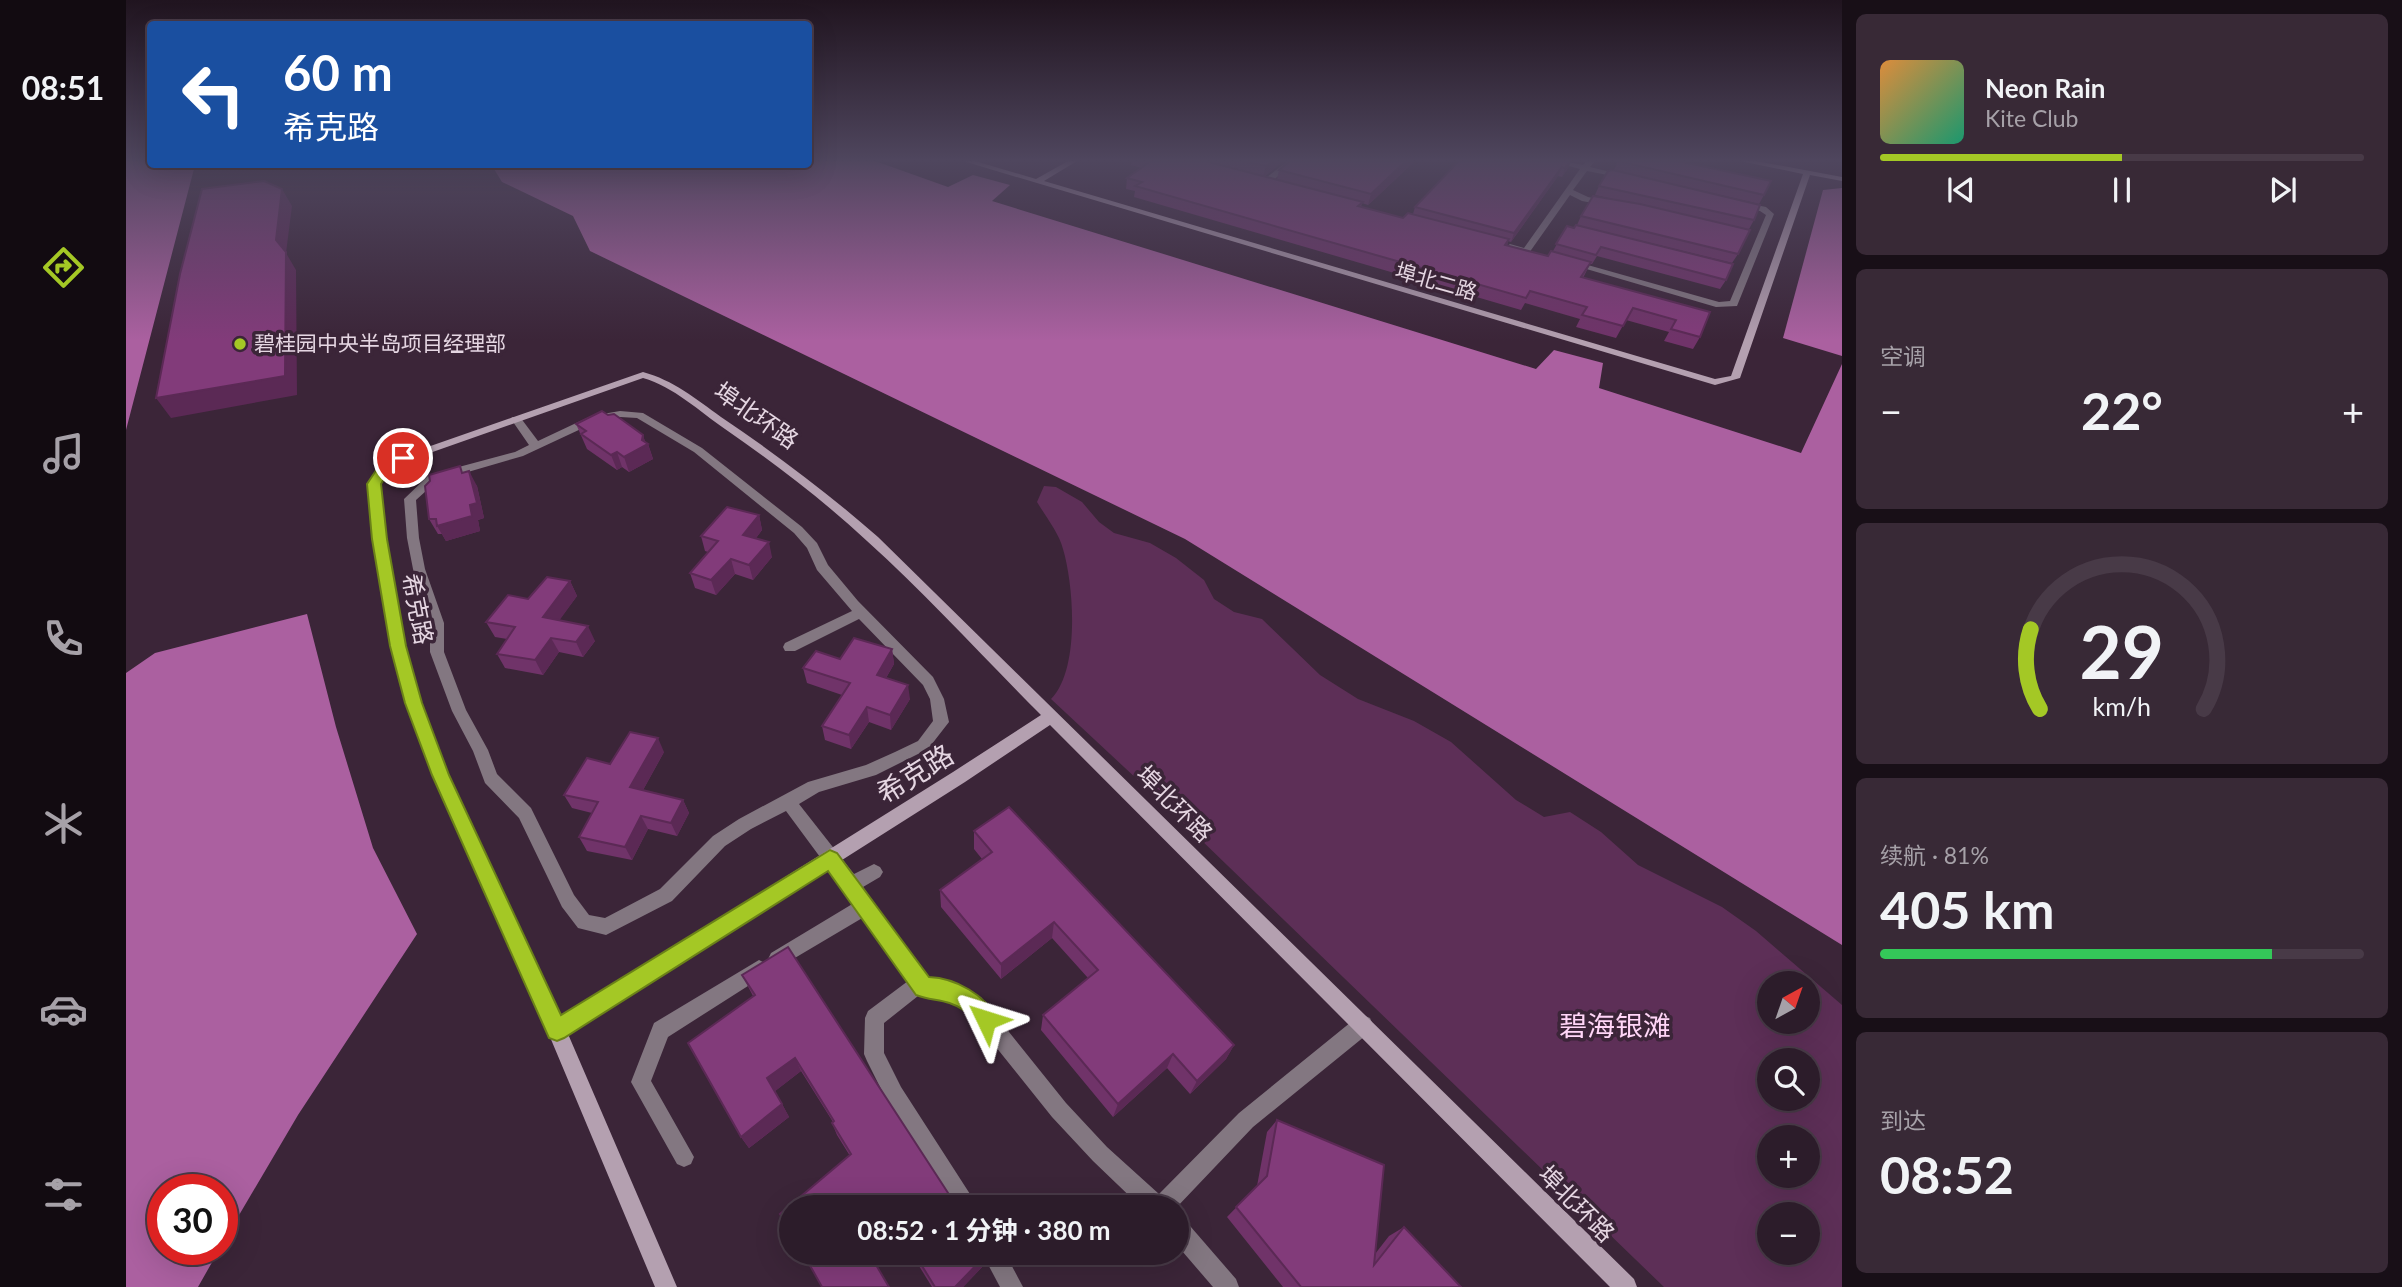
<!DOCTYPE html>
<html lang="zh">
<head>
<meta charset="utf-8">
<style>
  :root { --surface:#2c1c2a; --page:#382936; --text:#f1f3f6; --muted:#a6a1a8; --line:#483a47; --accent:#a4c825 }
  body { margin:0; font-family:Lato,"Noto Sans SC",sans-serif; background:var(--page); color:var(--text); height:100vh; display:flex; flex-direction:column; font-size:26px; white-space:nowrap }
  * { box-sizing:border-box; margin:0 }
  p { font-size:23px; color:var(--muted) }
  .icon { flex:none; width:38px; height:38px; fill:none; stroke:currentColor; stroke-width:2; stroke-linecap:round; stroke-linejoin:round }
  .map { position:relative; flex:1; overflow:hidden }
  .drawer { display:flex; flex-direction:column; gap:14px; padding:14px; background:#180f17; width:560px }
  .drawer>* { flex:none }
  .guide { position:absolute; left:21px; top:21px; width:665px; height:147px; border-radius:7px; box-shadow:0 7px 28px #0002,0 0 0 2px var(--line); background:#1a4fa0; color:#fff; overflow:hidden }
  .needle { width:46px; rotate:40deg }
  .buttons { position:absolute; left:1631px; top:971px; display:grid; gap:14px }
  .buttons a { display:grid; place-items:center; width:63px; height:63px; border-radius:50%; background:var(--surface); box-shadow:0 7px 28px #0002,0 0 0 2px var(--line); font-size:35px }
  .speed { position:absolute; left:21px; top:1174px; display:flex; gap:14px; font-size:35px; font-weight:700; text-align:center }
  .speed>* { display:grid; place-content:center; width:91px; height:91px; border-radius:50%; background:var(--surface); box-shadow:0 7px 28px #0002,0 0 0 2px var(--line); line-height:1 }
  .speed .limit { border:10px solid #d22; background:#fff; color:#111 }
  .pin { position:absolute; display:grid; place-items:center; width:60px; height:60px; color:#fff; margin:-30px; border:4px solid #fff; border-radius:50%; box-shadow:0 2px 7px #0007 }
  .me { position:absolute; width:77px; margin:-38px; rotate:311deg; stroke-linejoin:round; filter:drop-shadow(0 0 5px #0008) }
  .turn { display:flex; align-items:center; gap:24px; height:147px; padding:0 21px; font-size:32px }
  .turn .icon { width:91px; height:91px; stroke-width:2.5 }
  .turn b { display:block; font-size:49px; line-height:60px }
  .big { font-size:52px; font-weight:700; line-height:1.1 }
  .drawer .card { flex:1; display:flex; flex-direction:column; justify-content:center; gap:10px; min-width:0; padding:0 24px; border-radius:10px; background:var(--page) }
  .drawer .dial { align-items:center; gap:0 }
  .dial svg { height:182px; overflow:visible; fill:none; stroke:var(--line); stroke-width:7; stroke-linecap:round; text-anchor:middle }
  .dial text { fill:var(--text); stroke:none }
  .song { display:flex; align-items:center; gap:21px }
  .cover { width:84px; height:84px; border-radius:10px; background:linear-gradient(135deg,hsl(30 70% 55%),hsl(160 70% 35%)) }
  .played { height:7px; border-radius:4px; background:linear-gradient(90deg,var(--accent) 50%,var(--line) 50%) }
  .keys { display:flex; justify-content:space-around; direction:ltr }
  .heat { display:flex; justify-content:space-between; align-items:center; font-size:38px; direction:ltr }
  .charge { height:10px; border-radius:5px; background:linear-gradient(90deg,#34c759 81%,var(--line) 0) }
  .trip { position:absolute; left:653px; top:1195px; width:410px; height:70px; border-radius:35px; background:var(--surface); box-shadow:0 7px 28px #0002,0 0 0 2px var(--line); font-weight:700; line-height:70px; text-align:center }
  main { display:flex; flex:1; min-height:0 }
  .tab-bar { display:flex; flex-direction:column; width:126px; justify-content:space-around; align-items:center; background:#120b11; color:var(--muted) }
  .tab-bar .icon { width:49px; height:49px }
  .tab-bar .selected { color:var(--accent) }
  .tab-bar b { font-size:32px; color:var(--text) }
  .map>svg:first-child { display:block }
</style>
</head>
<body>
<main>
<nav class="tab-bar">
<b>08:51</b>
<svg class="icon selected" aria-label="directions" viewBox="0 0 24 24"><path d="M12 3l9 9-9 9-9-9zM9 14v-3h6M13 9l2 2-2 2"/></svg>
<svg class="icon" aria-label="music" viewBox="0 0 24 24"><path d="M9 18V5l10-2v13"/><circle cx="6" cy="18" r="3"/><circle cx="16" cy="16" r="3"/></svg>
<svg class="icon" aria-label="phone" viewBox="0 0 24 24"><path d="M5 4h4l2 5-3 2q2 4 5 5l2-3 5 2v4C11 20 4 13 5 4z"/></svg>
<svg class="icon" aria-label="climate" viewBox="0 0 24 24"><path d="M12 3v18M4 7l16 10M4 17L20 7"/></svg>
<svg class="icon" aria-label="car" viewBox="0 0 24 24"><path d="M5 17H2v-5l4-1 3-4h7l3 4 3 1v5h-3M9 17h6M6 11h13"/><circle cx="7" cy="17" r="2"/><circle cx="17" cy="17" r="2"/></svg>
<svg class="icon" aria-label="filters" viewBox="0 0 24 24"><path d="M4 7h16M4 17h16"/><circle cx="9" cy="7" r="2"/><circle cx="15" cy="17" r="2"/></svg>
</nav>
<div class="map">
<svg width="1716" height="1287" viewBox="0 0 1716 1287">
  <rect width="100%" height="100%" fill="#3b2538"/>
  <path fill="#5d2f57" fill-rule="evenodd" d="M918,486L930,487L956,502L973,522L988,533L1024,543L1050,558L1078,580L1088,599L1108,612L1136,619L1194,675L1232,699L1288,721L1325,742L1390,800L1418,817L1444,812L1475,832L1512,865L1596,907L1630,931L1716,1005V1287H1538L1042,808L925,699C954,670 948,586 937,549C933,533 920,517 911,502ZM1643,984H1682V1022H1643ZM1643,1060H1682V1099H1643ZM1643,1138H1682V1176H1643ZM1643,1214H1682V1253H1643Z"/>
  <g fill="#ab60a0">
    <path d="M0,161H24V164L69,165L0,430Z"/>
    <path d="M683,161H749L822,187L847,175L884,185L866,201L1410,369L1428,350L1477,363L1473,388L1675,453L1716,364V945L1059,539L464,251L447,216L376,182L368,169L357,165L682,164Z"/>
    <path d="M1716,188V356L1657,338L1697,190Z"/>
    <path d="M181,614L210,727L247,848L291,934L172,1115L96,1244V1190H37V1250H93L72,1287H0V673L29,653Z"/>
  </g>
  <g fill="none" stroke-linecap="round" stroke-linejoin="round">
    <g fill="#837781" fill-rule="evenodd">
      <path d="M1162,161H1170L1145,182L1150,184V188L1136,185V181Z"/>
      <path d="M1424,161H1437L1457,165L1461,161H1469L1464,167L1501,176L1497,178L1461,171L1447,190L1462,197L1483,202V206L1456,201L1444,195L1403,253L1381,249L1380,247L1384,244L1398,248L1454,169Z"/>
      <path d="M1616,202L1640,207L1648,214L1611,306L1590,307L1440,263L1444,260L1593,302L1604,301L1640,215L1634,211L1613,206L1612,204Z"/>
      <path d="M494,411L517,413L576,448L676,527L691,543L702,565L732,601L807,677L818,699L823,722L802,749L750,775L693,792L673,804L728,874L748,864L754,867L757,872L754,877L737,887L802,978L816,979L855,997L940,1103L981,1147L1033,1194L1113,1113L1230,1018L1237,1015L1244,1018L1247,1025L1244,1032L1127,1127L1050,1208H1016L967,1161L926,1117L841,1011L815,997L792,996L758,1023V1053L775,1087L853,1208H829L761,1101L741,1061L738,1054L739,1018L742,1011L782,981L738,917L657,965L651,968L645,965L642,959L645,953L728,903L660,811L625,829L599,846L546,901L480,935L452,928L436,907L393,818L359,783L347,751L326,711L304,652V623L287,569L281,538L278,499L303,475L389,452L403,445L385,419L386,417H394L412,441L465,416ZM494,417L511,418L568,452L668,533L681,548L691,570L726,611L659,643L657,647L659,651H669L733,619L797,685L804,699L807,721L792,741L769,752L740,765L682,782L613,819L587,836L534,889L479,918L463,915L448,895L405,808L371,774L362,750L340,710L318,652V623L299,569L293,538L290,500L311,481L397,456L472,421Z"/>
      <path d="M633,960L639,963L642,969L639,975L542,1037L525,1081L568,1157L565,1164L558,1167L551,1164L505,1082L528,1023Z"/>
      <path d="M1050,1216L1058,1219L1110,1279L1113,1287H1087L1050,1244Z"/>
      <path d="M856,1253H879L897,1287H874Z"/>
    </g>
    <g fill="#b4a0b0" fill-rule="evenodd">
      <path d="M837,161H849L910,179L942,161H951L918,181L1589,379L1605,376L1677,174L1614,161H1630L1716,177V181L1684,175L1614,378L1589,385Z"/>
      <path d="M517,372C547,380 570,399 595,417C650,454 703,494 752,537L1508,1279L1511,1287H1484L924,725L839,782L442,1034L551,1287H529L424,1037L306,775L281,703L265,646L247,539L242,484L254,466L273,457ZM517,378C548,387 573,411 599,429C648,463 697,500 741,541C802,596 857,657 915,715L827,772L435,1017L322,775L295,703L279,646L259,539L254,484L262,472L281,461Z"/>
    </g>
  </g>
  <g fill="#703369">
    <path d="M1005,161H1158L1139,176L1151,179L1153,170L1164,161H1289L1242,205L1236,203L1235,207L1277,218L1287,214L1289,207L1445,161L1442,168L1436,177L1432,176L1385,242L1382,241L1381,246L1422,256L1427,251L1441,226L1600,280L1594,289L1471,256L1466,264H1464L1457,278L1584,312L1574,337L1567,349L1538,341L1543,332L1500,320L1490,338L1450,327L1454,319L1399,303L1395,310L1008,197L1009,191L1000,189L1001,178L1016,168L1005,165Z"/>
    <path d="M1492,161L1638,195L1633,204L1488,170Z"/>
    <path d="M1473,186L1628,220L1623,229L1612,254L1606,263L1451,225L1455,216L1492,200L1469,195Z"/>
    <path d="M450,424L517,435L519,442L522,444L527,459L503,472L496,467L491,470L461,449Z"/>
    <path d="M337,473L351,486L358,518L352,520L354,531L320,541L316,534H312L303,519Z"/>
    <path d="M633,515L636,530L630,538L646,557L627,580L609,574L590,595L569,588L564,573L582,552L579,551L575,536Z"/>
    <path d="M444,581L451,596L433,620L469,641L457,657L433,652L417,675L379,668L371,654L381,639L369,637L360,622L402,599Z"/>
    <path d="M766,649L768,664L760,678L784,699L765,730L743,722L725,749L699,740L696,726L716,695L681,683L677,668Z"/>
    <path d="M538,752L517,790L557,800L563,813L551,836L522,829L506,860L461,851L453,837L466,813L446,808L438,795L484,764Z"/>
    <path d="M848,831L1108,1045L1100,1059L1064,1094L1041,1068L987,1117L915,1030L917,1015L962,978L926,938L875,979L815,907L814,890L856,859L848,849Z"/>
    <path d="M616,975L826,1199L724,1156L711,1135L706,1123L707,1122L675,1071L649,1091L663,1117L623,1148L615,1137L627,996Z"/>
    <path d="M1151,1120L1249,1254L1263,1236L1278,1227L1335,1287H1157L1101,1217L1131,1186L1141,1132Z"/>
    <path d="M785,1253H858L859,1264L837,1287H806Z"/>
  </g>
  <g fill="#5b2955">
    <path d="M1147,161H1158L1137,177L1140,166Z"/>
    <path d="M1280,161H1289L1242,205L1245,194Z"/>
    <path d="M1445,161L1442,168L1436,177L1439,168Z"/>
    <path d="M1436,167L1432,176L1385,242L1388,233Z"/>
    <path d="M156,189L166,206L160,253L170,270L171,395L45,418L30,398L150,240Z"/>
    <path d="M517,435L520,445L522,444L527,459L503,472L498,457L516,440Z"/>
    <path d="M491,452L496,467L491,470L485,455Z"/>
    <path d="M343,471L351,486L358,518L352,520L354,531L320,541L311,526L344,505Z"/>
    <path d="M633,515L636,530L621,550L617,535Z"/>
    <path d="M643,542L646,557L627,580L623,565Z"/>
    <path d="M605,559L609,574L590,595L585,580Z"/>
    <path d="M444,581L451,596L425,632L417,617Z"/>
    <path d="M462,626L469,641L457,657L450,642Z"/>
    <path d="M425,638L433,652L417,675L409,660Z"/>
    <path d="M766,649L768,664L753,690L751,675Z"/>
    <path d="M782,685L784,699L765,730L764,715Z"/>
    <path d="M741,707L743,722L725,749L723,735Z"/>
    <path d="M532,738L538,752L511,801L504,787Z"/>
    <path d="M557,800L563,813L551,836L545,823Z"/>
    <path d="M515,816L522,829L506,860L499,847Z"/>
    <path d="M928,922L926,938L875,979V964Z"/>
    <path d="M1108,1045L1100,1059L1064,1094L1071,1081Z"/>
    <path d="M1047,1054L1041,1068L987,1117L992,1104Z"/>
    <path d="M669,1058L675,1071L648,1092L641,1078Z"/>
    <path d="M656,1104L663,1117L623,1148L615,1137Z"/>
    <path d="M752,1253H765L750,1267L746,1258Z"/>
    <path d="M859,1256V1264L837,1287H829Z"/>
  </g>
  <g fill="#823b7a" stroke="#5b2955" stroke-width="2">
    <path d="M1025,161H1079L1237,202L1232,206L1277,218L1282,213L1383,239L1379,245L1422,256L1425,251L1465,262L1455,277L1584,312L1574,337L1545,329L1550,320L1507,308L1497,326L1456,315L1461,307L1404,291L1400,298L1009,186L1016,182L1001,178Z"/>
    <path d="M1116,161H1147L1140,166Z"/>
    <path d="M1164,161H1280L1245,194L1153,170Z"/>
    <path d="M1333,161H1445L1439,168L1436,167L1388,233L1289,207Z"/>
    <path d="M1492,161H1552L1645,181L1638,195Z"/>
    <path d="M1487,170L1634,205L1628,220L1473,186L1482,171Z"/>
    <path d="M138,181L156,189L150,240L160,252L159,376L30,398L54,274L76,189Z"/>
    <path d="M1467,196L1514,204L1624,230L1612,254L1455,216Z"/>
    <path d="M1450,225L1607,264L1600,280L1475,247L1470,255L1430,244L1441,226L1448,228Z"/>
    <path d="M476,411L482,415L488,414L517,435L516,440L522,444L498,457L491,452L485,455L455,434L460,431L450,424Z"/>
    <path d="M334,466L336,473L343,471L351,503L344,505L346,516L311,526L310,519H303L299,486L304,481L303,475Z"/>
    <path d="M601,507L633,515L617,535L643,542L623,565L605,559L585,580L564,573L592,541L575,536Z"/>
    <path d="M421,577L444,581L417,617L462,626L450,642L425,638L409,660L371,654L389,627L360,622L382,595L402,599Z"/>
    <path d="M728,638L766,649L751,675L782,685L764,715L741,707L723,735L696,726L724,683L677,668L690,651L714,659Z"/>
    <path d="M504,732L532,738L504,787L557,800L545,823L515,816L499,847L453,837L472,802L438,795L461,758L484,764Z"/>
    <path d="M883,807L1108,1045L1071,1081L1047,1054L992,1104L917,1015L972,970L928,922L875,964L814,890L866,852L848,831Z"/>
    <path d="M662,947L826,1199L832,1208H665V1233L654,1214L725,1154L706,1123L708,1121L669,1058L641,1078L656,1104L615,1137L562,1043L629,995L616,975Z"/>
    <path d="M1151,1120L1258,1165L1248,1265L1278,1227L1335,1287H1175L1110,1207L1141,1176Z"/>
    <path d="M677,1253H752L746,1258L763,1287H696Z"/>
    <path d="M788,1253H858L859,1256L829,1287H809Z"/>
  </g>
  <linearGradient id="sky" x2="0" y2="1"><stop stop-color="#20141f"/><stop offset="0.47" stop-color="#4f465e"/><stop offset="1" stop-color="#4f465e" stop-opacity="0"/></linearGradient>
  <rect width="1716" height="341" fill="url(#sky)"/>
  <path fill="#a4c825" stroke="#6b8218" stroke-width="2" d="M277,455L284,458L282,461L263,471L255,484L261,539L280,646L296,703L323,775L435,1015L704,850L711,853L803,977C829,978 861,995 871,1020L868,1027L860,1031C850,1026 848,1017 839,1011C821,998 807,1002 790,995L702,871L438,1038L431,1041L423,1038L306,775L279,703L264,646L246,539L241,484L253,466Z"/>
  <circle fill="#a4c825" stroke="#3b2538" stroke-width="2.5" cx="114" cy="344" r="7"/>
  <g text-anchor="middle" stroke-width="7" stroke-linejoin="round" paint-order="stroke">
    <g font-size="21" fill="#e5d6e2" stroke="#3b2538">
      <text transform="translate(1310 282) rotate(16)" y="7">埠北二路</text>
    </g>
    <g font-size="21" fill="#e5d6e2" stroke="#3b2538" text-anchor="start">
      <text x="128" y="351">碧桂园中央半岛项目经理部</text>
    </g>
    <g font-size="24" fill="#e5d6e2" stroke="#3b2538">
      <text transform="translate(630 416) rotate(35)" y="8">埠北环路</text>
      <text transform="translate(291 609) rotate(79)" y="8">希克路</text>
      <text transform="translate(1048 804) rotate(45)" y="8">埠北环路</text>
      <text transform="translate(1450 1204) rotate(45)" y="8">埠北环路</text>
    </g>
    <g font-size="28" fill="#e5d6e2" stroke="#3b2538">
      <text transform="translate(789 774) rotate(-32)" y="10">希克路</text>
    </g>
    <g font-size="28" fill="#ffd6f7" stroke="#3b2538">
      <text x="1489" y="1036">碧海银滩</text>
    </g>
  </g>
</svg>
<div class="buttons">
<a><svg class="needle" viewBox="-14 -14 28 28"><path d="M0-13l5 13h-10z" fill="#e53935"/><path d="M0 13l5-13h-10z" fill="#a6a1a8"/></svg></a>
<a><svg class="icon" aria-label="search" viewBox="0 0 24 24"><circle cx="10" cy="10" r="6"/><path d="M15 15l6 6"/></svg></a>
<a>+</a>
<a>−</a>
</div>
<div class="speed"><div class="limit">30</div></div>
<div class="pin" style="left:277px;top:458px;background:#d93025"><svg class="icon" aria-label="arrive" viewBox="0 0 24 24"><path d="M6 21V4h12l-3 4 3 4H6"/></svg></div>
<svg class="me" style="left:860px;top:1020px" viewBox="-20 -20 40 40"><path d="M0-17L14 15 0 8-14 15z" fill="#a4c825" stroke="#fff" stroke-width="4"/></svg>
<div class="trip">08:52 · 1 分钟 · 380 m</div>
<div class="guide">
<div class="turn"><svg class="icon" aria-label="left" viewBox="0 0 24 24"><path d="M17 20v-9H6M10 6l-5 5 5 5"/></svg><div><b>60 m</b>希克路</div></div>
</div>
</div>
<section class="drawer">
<div class="card">
<div class="song"><i class="cover"></i><div><b>Neon Rain</b><p>Kite Club</p></div></div>
<div class="played"></div>
<div class="keys"><svg class="icon" aria-label="previous" viewBox="0 0 24 24"><path d="M18 5L8 12l10 7zM5 5v14"/></svg><svg class="icon" aria-label="pause" viewBox="0 0 24 24"><path d="M8 5v14M16 5v14"/></svg><svg class="icon" aria-label="next" viewBox="0 0 24 24"><path d="M6 5l10 7-10 7zM19 5v14"/></svg></div>
</div>
<div class="card"><p>空调</p>
<div class="heat"><a>−</a><b class="big">22°</b><a>+</a></div>
</div>
<div class="card dial"><svg viewBox="0 0 100 80">
<path d="M14 69A42 42 0 1 1 86 69"/>
<path d="M14 69A42 42 0 0 1 10 34" stroke="#a4c825"/>
<text x="50" y="56" font-size="32" font-weight="700">29</text>
<text x="50" y="72" font-size="11">km/h</text>
</svg></div>
<div class="card"><p>续航 · 81%</p><b class="big">405 km</b><div class="charge"></div></div>
<div class="card"><p>到达</p><b class="big">08:52</b></div>
</section>
</main>
</body>
</html>
